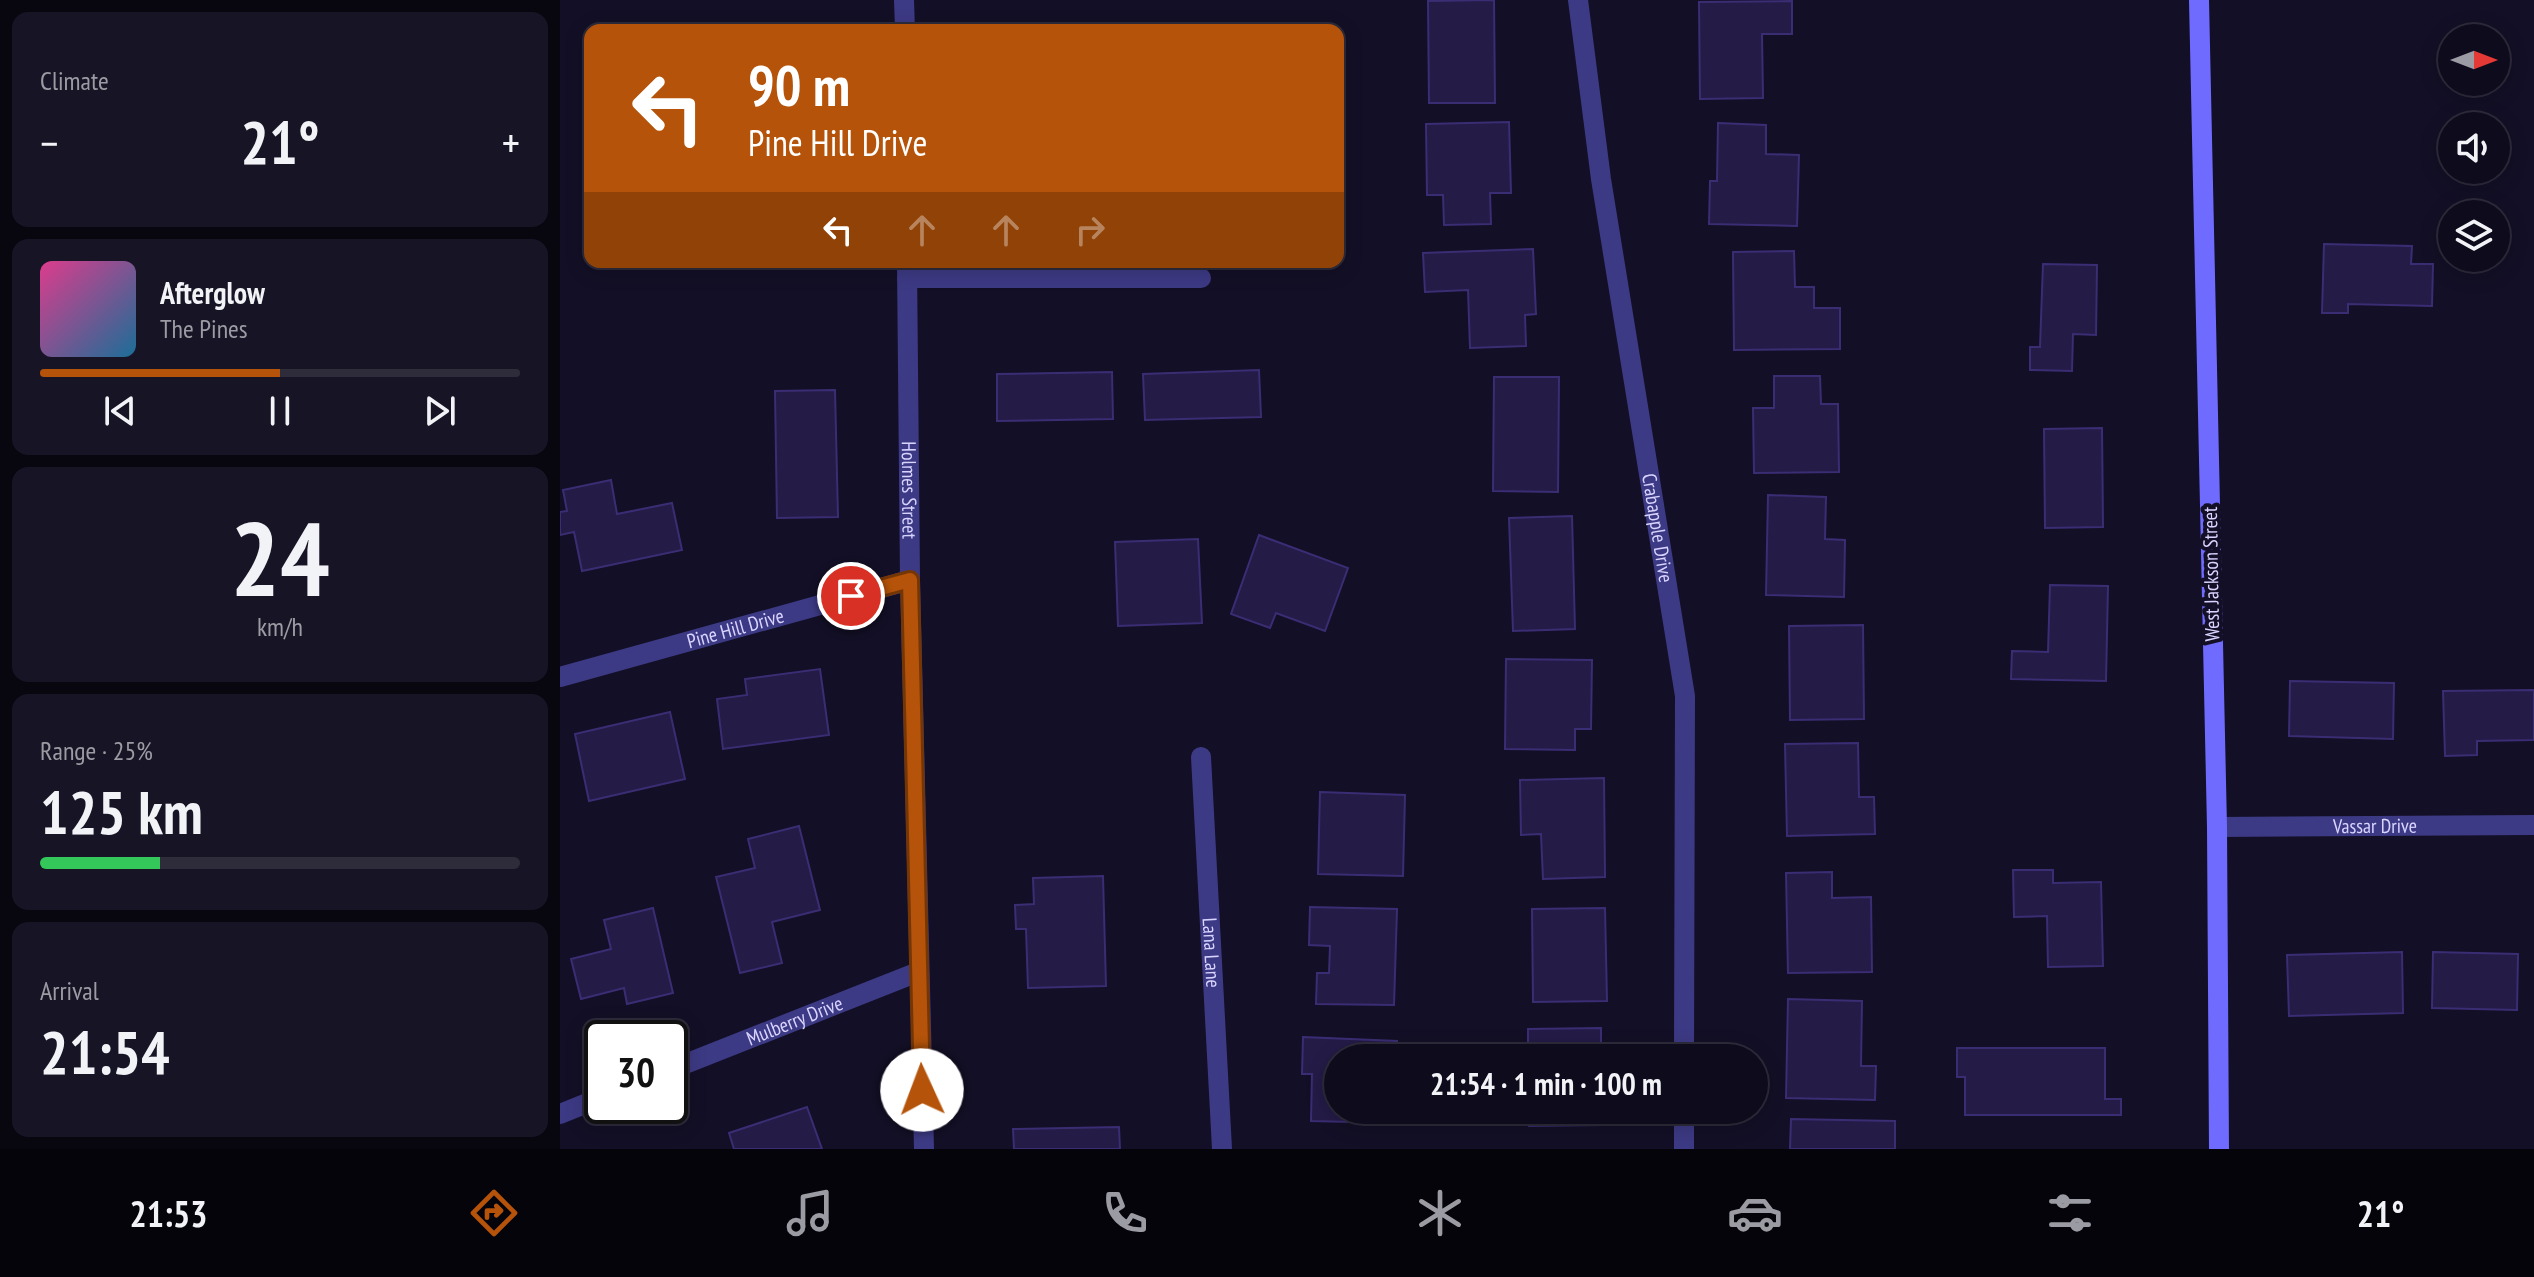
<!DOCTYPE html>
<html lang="en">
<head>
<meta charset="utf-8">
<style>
  :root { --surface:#0e0b1c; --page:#171425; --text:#f1f3f6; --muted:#9b9ba3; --line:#2e2b3b; --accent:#b45309 }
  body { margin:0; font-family:"PT Sans Narrow",sans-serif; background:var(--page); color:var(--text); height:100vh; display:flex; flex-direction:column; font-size:30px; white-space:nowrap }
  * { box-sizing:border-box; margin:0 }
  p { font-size:26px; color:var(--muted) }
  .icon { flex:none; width:44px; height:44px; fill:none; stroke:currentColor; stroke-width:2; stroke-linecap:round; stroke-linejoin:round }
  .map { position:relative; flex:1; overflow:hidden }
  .details { display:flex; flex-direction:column; gap:12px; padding:12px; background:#08060f; width:560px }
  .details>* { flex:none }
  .top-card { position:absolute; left:24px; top:24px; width:760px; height:244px; border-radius:16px; box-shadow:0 4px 20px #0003,0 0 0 2px var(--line); background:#b45309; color:#fff; overflow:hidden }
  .needle { width:52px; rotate:90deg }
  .tools { position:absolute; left:1878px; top:24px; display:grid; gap:16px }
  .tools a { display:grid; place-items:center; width:72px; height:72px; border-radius:50%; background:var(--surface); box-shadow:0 4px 20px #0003,0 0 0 2px var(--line); font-size:40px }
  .speed { position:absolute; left:24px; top:1020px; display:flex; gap:16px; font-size:40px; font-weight:700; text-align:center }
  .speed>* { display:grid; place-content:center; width:104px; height:104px; border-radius:50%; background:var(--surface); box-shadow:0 4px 20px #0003,0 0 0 2px var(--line); line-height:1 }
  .speed .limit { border:4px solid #111; border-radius:12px; background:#fff; color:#111 }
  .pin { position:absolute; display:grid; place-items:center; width:68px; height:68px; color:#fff; margin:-34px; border:4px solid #fff; border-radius:50%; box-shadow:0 2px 8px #0007 }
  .me { position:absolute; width:88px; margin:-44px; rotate:358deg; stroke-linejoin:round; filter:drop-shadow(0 0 6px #0008) }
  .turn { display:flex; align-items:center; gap:28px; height:168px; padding:0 32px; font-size:36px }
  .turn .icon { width:104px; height:104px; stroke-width:2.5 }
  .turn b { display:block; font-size:56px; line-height:68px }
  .lanes { display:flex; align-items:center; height:76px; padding:0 32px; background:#0003; justify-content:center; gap:40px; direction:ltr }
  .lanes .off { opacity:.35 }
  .big { font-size:60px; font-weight:700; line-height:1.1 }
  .details .card { flex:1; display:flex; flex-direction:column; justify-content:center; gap:12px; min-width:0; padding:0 28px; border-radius:16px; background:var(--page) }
  .details .dial { align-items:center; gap:0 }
  .dial b { font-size:104px; line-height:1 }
  .song { display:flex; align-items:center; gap:24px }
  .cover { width:96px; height:96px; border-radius:12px; background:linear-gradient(135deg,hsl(330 70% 55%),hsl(200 70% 35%)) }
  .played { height:8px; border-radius:4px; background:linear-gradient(90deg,var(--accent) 50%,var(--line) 50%) }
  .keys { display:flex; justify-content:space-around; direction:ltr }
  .heat { display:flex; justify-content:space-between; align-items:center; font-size:44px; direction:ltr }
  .charge { height:12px; border-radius:6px; background:linear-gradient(90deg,#34c759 25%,var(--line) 0) }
  .trip { position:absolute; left:764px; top:1044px; width:444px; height:80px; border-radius:40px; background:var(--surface); box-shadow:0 4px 20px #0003,0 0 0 2px var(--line); font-weight:700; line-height:80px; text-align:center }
  .tab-bar { display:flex; height:128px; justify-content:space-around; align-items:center; background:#06040b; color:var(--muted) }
  .tab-bar .icon { width:56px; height:56px }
  .tab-bar .on { color:var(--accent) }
  .tab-bar b { font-size:36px; color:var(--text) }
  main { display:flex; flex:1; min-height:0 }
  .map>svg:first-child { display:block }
</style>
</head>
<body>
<main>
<section class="details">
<div class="card"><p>Climate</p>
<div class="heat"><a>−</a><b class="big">21°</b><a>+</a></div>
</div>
<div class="card">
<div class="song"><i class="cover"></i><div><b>Afterglow</b><p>The Pines</p></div></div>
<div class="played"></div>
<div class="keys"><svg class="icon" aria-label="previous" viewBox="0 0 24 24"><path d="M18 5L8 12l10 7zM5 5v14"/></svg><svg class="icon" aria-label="pause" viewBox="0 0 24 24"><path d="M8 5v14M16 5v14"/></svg><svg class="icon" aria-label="next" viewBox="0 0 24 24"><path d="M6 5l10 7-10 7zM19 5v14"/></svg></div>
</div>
<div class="card dial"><b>24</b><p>km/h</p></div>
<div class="card"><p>Range · 25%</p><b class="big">125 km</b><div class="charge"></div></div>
<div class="card"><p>Arrival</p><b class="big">21:54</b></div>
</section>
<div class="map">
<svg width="1974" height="1149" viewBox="0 0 1974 1149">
  <rect width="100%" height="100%" fill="#130f26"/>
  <g fill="#241b47" stroke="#3b2d73" stroke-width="2">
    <path d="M934,0L935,103H869L868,1Z"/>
    <path d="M1232,1V34H1202L1203,98L1140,99L1139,2Z"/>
    <path d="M949,122L951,193H930L931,224L884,225L883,195H867L866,124Z"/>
    <path d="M1158,123L1206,125V154L1239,155L1237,226L1149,224L1150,181H1157Z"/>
    <path d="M1764,244L1852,246L1851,264H1873L1872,306L1788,304V313H1762Z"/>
    <path d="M973,249L976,314L965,315L966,346L910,348L908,290L865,292L863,253Z"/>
    <path d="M1234,251L1235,287H1254V308H1280V349L1174,350L1173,252Z"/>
    <path d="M1483,264L1537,265L1536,335L1513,334L1512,371L1470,370V347H1480Z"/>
    <path d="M699,370L701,417L585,420L583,374Z"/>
    <path d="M552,372L553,419L437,421V374Z"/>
    <path d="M1214,376H1260L1261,404H1278L1279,472L1194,473L1193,408H1214Z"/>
    <path d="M934,377H999L998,492L933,491Z"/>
    <path d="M275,390L278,517L217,518L215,391Z"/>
    <path d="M1542,428L1543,527L1485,528L1484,429Z"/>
    <path d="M51,480L57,514L112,503L122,550L22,571L14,532L0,535V512L7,511L3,490Z"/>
    <path d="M1208,495L1266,497L1265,539L1285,540L1284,597L1206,595Z"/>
    <path d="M1012,516L1015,629L953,631L949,518Z"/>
    <path d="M699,535L788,568L765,631L716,613L710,628L671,614Z"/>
    <path d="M638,539L642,623L558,626L555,542Z"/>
    <path d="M1490,585L1548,586L1546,681L1451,679L1452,651L1488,652Z"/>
    <path d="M1303,625L1304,719L1230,720L1229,626Z"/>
    <path d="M946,659L1032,660L1031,729H1015V750L945,749Z"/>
    <path d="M260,669L269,735L163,749L157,699L187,695L185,679Z"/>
    <path d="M1730,681L1834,683L1833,739L1729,736Z"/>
    <path d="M1974,690V740L1917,741V755L1885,756L1883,691Z"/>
    <path d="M110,712L125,779L29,801L15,734Z"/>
    <path d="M1298,743L1299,797H1314L1315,834L1227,836L1225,744Z"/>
    <path d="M1044,778L1045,877L983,879L981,834L961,835L960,780Z"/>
    <path d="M760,792L845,795L843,876L758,874Z"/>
    <path d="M239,826L260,910L212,922L222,963L180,973L156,877L195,868L188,839Z"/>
    <path d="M1453,870H1493V883L1541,882L1543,966L1488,967L1487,916L1454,917Z"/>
    <path d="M1272,872V898L1311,897L1312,972L1228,973L1226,873Z"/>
    <path d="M543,876L546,986L468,988L466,929H456L455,905L474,904L473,878Z"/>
    <path d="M750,907L837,909L834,1005L756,1004L757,973H769L770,946L749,945Z"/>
    <path d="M93,908L113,993L67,1004L64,988L21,999L11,959L51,949L44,920Z"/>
    <path d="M1045,908L1047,1001L973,1002L972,909Z"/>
    <path d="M1842,952L1843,1013L1729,1016L1727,955Z"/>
    <path d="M1873,952L1958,954L1957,1010L1872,1008Z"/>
    <path d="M1228,999L1302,1001L1301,1066H1316L1315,1100L1226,1098Z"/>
    <path d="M1041,1028V1058H968V1029Z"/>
    <path d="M743,1037L837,1041L836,1058H778V1110H834V1123L751,1121L752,1074H742Z"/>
    <path d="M1397,1048H1545V1099H1561V1115H1405V1077H1397Z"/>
    <path d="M247,1107L262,1149H174L169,1133Z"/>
    <path d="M969,1110H1042V1125L969,1126Z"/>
    <path d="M1231,1119L1335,1121V1149H1230Z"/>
    <path d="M559,1127L560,1149H454L453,1129Z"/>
  </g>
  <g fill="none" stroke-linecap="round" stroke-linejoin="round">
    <path stroke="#3d3a85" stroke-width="20" d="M347,278H641"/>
    <g stroke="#3d3a85" stroke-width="20">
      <path d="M344,0L345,30"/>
      <path id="s1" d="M1018,0L1041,179L1125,696L1124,1058"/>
      <path id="s2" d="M347,262L350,580L364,1149"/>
      <path id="s3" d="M0,677L350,580"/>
      <path id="s4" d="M641,757L662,1149"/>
      <path id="s5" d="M1657,827L1974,825"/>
      <path id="s6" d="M110,1070L358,972"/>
      <path d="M0,1114L42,1097"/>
      <path d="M1124,1149V1110"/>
    </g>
    <path stroke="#6f6bff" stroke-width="20" d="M1639,0L1657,827L1659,1149"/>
  </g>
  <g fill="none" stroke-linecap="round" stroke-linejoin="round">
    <g stroke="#753606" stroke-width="20">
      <path id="route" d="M291,596L350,580L362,1090"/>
    </g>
    <use href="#route" stroke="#b45309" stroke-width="14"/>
  </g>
  <g text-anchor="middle" stroke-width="8" stroke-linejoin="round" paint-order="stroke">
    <g font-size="20" fill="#d9d4ff" stroke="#130f26">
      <text dy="7" stroke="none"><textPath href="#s2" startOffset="228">Holmes Street</textPath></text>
      <text dy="7" stroke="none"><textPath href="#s1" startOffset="534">Crabapple Drive</textPath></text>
      <text transform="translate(1651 574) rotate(-91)" y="7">West Jackson Street</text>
      <text dy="7" stroke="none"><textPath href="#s3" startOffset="182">Pine Hill Drive</textPath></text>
      <text dy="7" stroke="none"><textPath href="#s5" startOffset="158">Vassar Drive</textPath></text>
      <text dy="7" stroke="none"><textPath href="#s4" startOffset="196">Lana Lane</textPath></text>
      <text dy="7" stroke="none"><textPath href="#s6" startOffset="134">Mulberry Drive</textPath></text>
    </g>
  </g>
</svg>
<div class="tools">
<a><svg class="needle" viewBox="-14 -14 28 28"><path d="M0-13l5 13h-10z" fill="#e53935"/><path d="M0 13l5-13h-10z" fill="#9b9ba3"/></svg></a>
<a><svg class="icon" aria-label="sound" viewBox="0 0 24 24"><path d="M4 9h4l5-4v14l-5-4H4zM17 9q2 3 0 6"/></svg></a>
<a><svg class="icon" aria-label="layers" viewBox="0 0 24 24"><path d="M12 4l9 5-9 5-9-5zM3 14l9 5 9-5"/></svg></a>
</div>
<div class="speed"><div class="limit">30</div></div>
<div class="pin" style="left:291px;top:596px;background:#d93025"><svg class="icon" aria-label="arrive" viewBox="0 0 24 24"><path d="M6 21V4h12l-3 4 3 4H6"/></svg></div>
<svg class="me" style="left:362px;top:1090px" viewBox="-20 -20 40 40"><circle r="19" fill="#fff"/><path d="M0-13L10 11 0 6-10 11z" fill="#b45309"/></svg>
<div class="trip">21:54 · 1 min · 100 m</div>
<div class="top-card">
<div class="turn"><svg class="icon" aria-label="left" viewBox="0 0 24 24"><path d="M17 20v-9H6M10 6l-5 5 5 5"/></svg><div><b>90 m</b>Pine Hill Drive</div></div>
<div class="lanes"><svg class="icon" aria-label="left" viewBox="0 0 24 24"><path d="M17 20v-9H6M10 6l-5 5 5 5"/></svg><svg class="icon off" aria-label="ahead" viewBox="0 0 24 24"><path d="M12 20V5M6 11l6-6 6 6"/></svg><svg class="icon off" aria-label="ahead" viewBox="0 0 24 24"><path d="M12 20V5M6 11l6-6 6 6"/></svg><svg class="icon off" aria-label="right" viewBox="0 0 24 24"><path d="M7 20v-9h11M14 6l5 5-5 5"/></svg></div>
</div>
</div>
</main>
<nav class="tab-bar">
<b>21:53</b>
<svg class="icon on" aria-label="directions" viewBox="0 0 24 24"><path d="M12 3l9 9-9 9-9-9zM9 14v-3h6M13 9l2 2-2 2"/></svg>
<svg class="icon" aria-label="music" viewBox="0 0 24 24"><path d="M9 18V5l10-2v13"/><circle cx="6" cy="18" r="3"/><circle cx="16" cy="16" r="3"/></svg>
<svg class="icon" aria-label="phone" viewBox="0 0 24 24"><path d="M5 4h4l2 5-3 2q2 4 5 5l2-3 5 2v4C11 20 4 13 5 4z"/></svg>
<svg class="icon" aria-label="climate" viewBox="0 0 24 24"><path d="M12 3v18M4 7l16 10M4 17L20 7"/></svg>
<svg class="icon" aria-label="car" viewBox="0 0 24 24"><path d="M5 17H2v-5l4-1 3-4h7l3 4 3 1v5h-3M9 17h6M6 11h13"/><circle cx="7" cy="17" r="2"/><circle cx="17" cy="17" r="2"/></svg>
<svg class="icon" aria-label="filters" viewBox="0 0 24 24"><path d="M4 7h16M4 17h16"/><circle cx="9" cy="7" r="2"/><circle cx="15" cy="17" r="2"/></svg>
<b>21°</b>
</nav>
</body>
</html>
